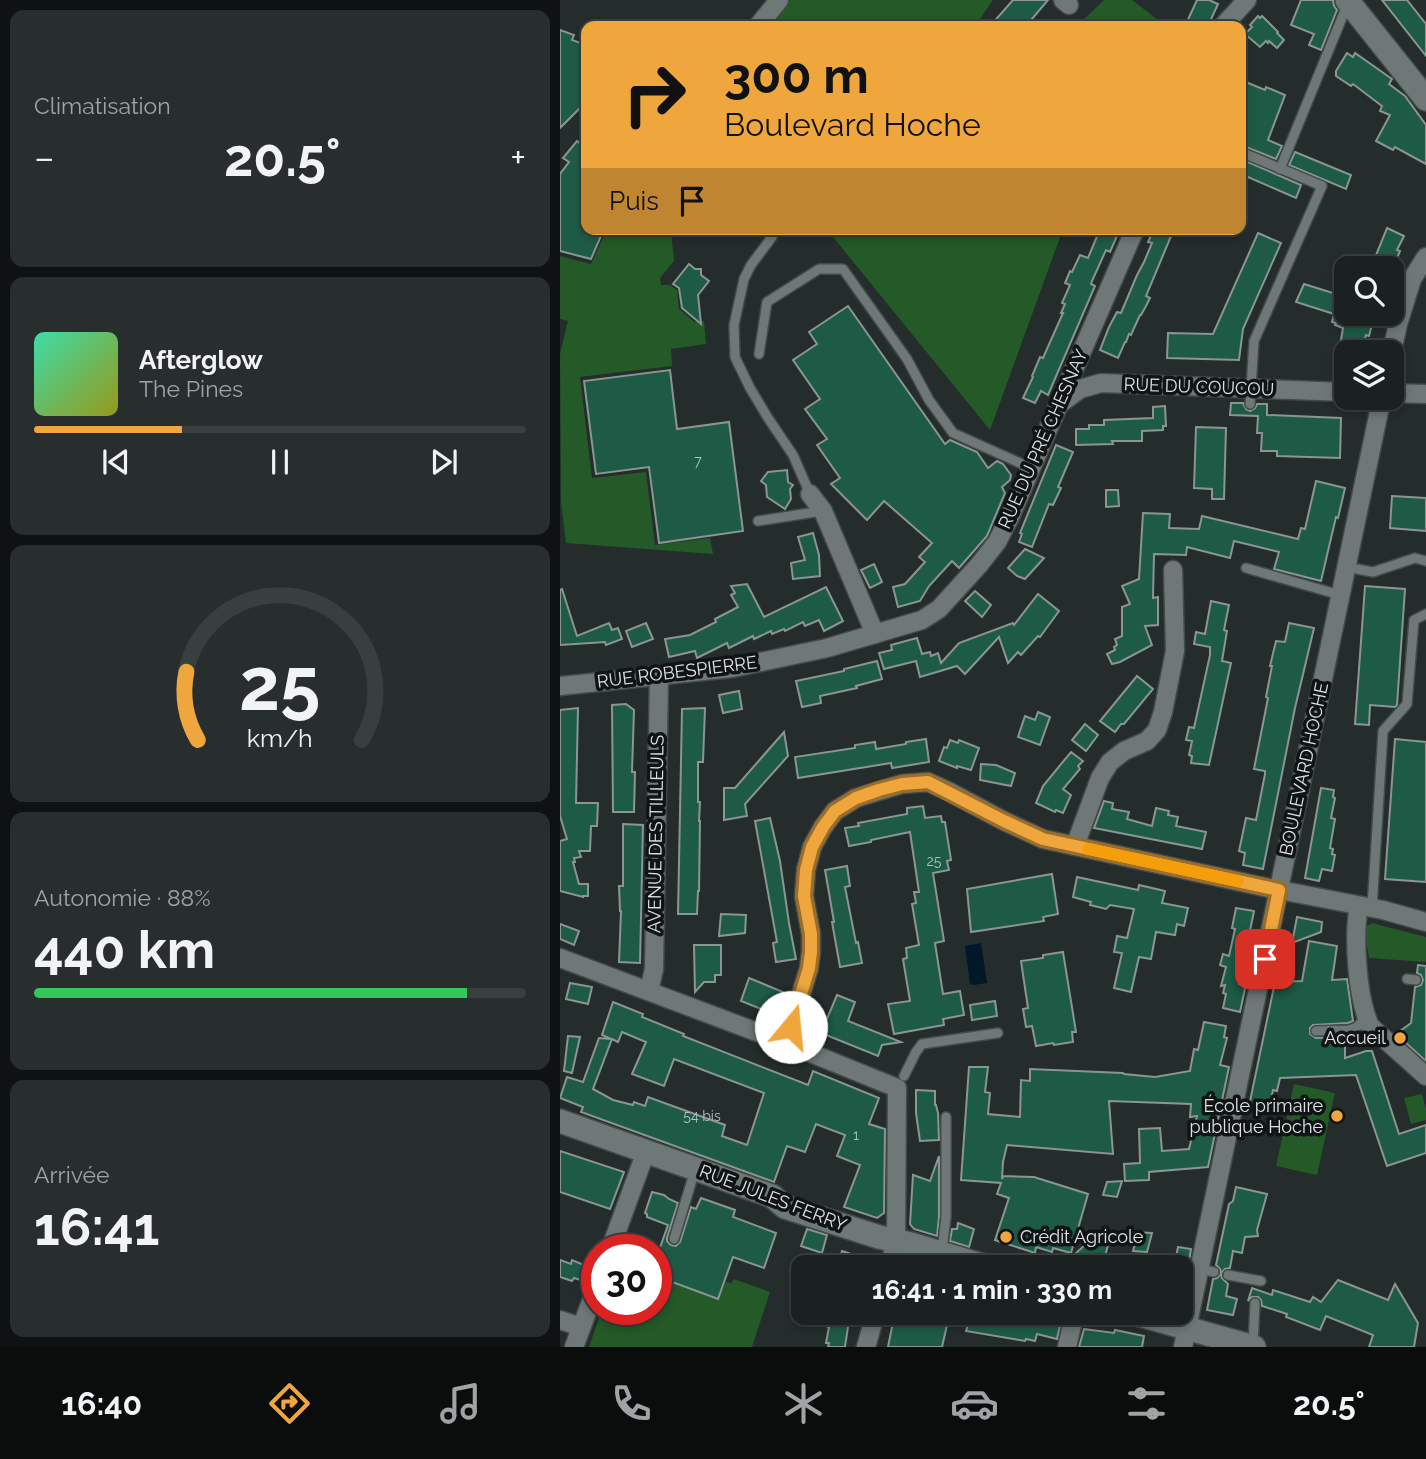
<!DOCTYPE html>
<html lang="fr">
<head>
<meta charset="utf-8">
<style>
  :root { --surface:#1b2121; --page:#282e2e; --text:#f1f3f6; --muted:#a0a3a5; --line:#393e3f; --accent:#efa73d }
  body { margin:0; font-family:Raleway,sans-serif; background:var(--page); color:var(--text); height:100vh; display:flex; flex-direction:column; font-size:26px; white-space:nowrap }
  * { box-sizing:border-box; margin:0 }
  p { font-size:23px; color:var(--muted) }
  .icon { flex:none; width:38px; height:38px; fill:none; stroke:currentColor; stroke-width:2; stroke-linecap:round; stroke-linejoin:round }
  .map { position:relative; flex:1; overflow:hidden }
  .sheet { display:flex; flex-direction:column; gap:10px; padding:10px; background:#0f1212; width:560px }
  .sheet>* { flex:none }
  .top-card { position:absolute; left:21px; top:21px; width:665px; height:214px; border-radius:14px; box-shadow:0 4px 10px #0003,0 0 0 2px var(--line); background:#efa73d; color:#111; overflow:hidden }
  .buttons { position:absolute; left:774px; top:256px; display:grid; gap:14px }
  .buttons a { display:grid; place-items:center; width:70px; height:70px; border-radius:14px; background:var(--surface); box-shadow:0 4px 10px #0003,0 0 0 2px var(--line); font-size:35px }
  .speed { position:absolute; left:21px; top:1234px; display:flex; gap:14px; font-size:35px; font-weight:700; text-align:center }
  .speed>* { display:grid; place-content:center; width:91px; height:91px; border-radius:50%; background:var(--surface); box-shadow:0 4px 10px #0003,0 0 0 2px var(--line); line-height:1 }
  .speed .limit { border:10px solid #d22; background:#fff; color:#111 }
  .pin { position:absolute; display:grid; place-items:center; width:60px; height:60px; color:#fff; margin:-30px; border-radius:14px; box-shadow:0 4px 10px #0006 }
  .me { position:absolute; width:77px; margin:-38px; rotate:17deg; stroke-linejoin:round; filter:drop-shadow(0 0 5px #0008) }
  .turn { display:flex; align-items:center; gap:24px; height:147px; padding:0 28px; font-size:32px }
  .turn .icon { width:91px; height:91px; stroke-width:2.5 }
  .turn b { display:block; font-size:49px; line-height:60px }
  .then { display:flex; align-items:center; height:66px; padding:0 28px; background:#0003; gap:14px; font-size:26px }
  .big { font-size:52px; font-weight:700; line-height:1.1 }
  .sheet .card { flex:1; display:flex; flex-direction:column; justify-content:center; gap:10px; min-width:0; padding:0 24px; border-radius:14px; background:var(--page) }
  .sheet .dial { align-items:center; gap:0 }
  .dial svg { height:182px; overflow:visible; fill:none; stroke:var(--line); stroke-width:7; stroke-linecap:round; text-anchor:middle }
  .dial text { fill:var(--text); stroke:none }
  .song { display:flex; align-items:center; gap:21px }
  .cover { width:84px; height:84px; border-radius:10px; background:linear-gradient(135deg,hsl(160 70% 55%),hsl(60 70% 35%)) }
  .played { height:7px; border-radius:4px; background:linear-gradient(90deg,var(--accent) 30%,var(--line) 30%) }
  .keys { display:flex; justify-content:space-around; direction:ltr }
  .heat { display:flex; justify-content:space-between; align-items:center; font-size:38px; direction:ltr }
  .charge { height:10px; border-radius:5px; background:linear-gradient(90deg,#34c759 88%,var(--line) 0) }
  .trip { position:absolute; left:231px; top:1255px; width:402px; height:70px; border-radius:14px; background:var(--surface); box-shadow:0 4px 10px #0003,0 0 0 2px var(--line); font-weight:700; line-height:70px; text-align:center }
  .menu { display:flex; height:112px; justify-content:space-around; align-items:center; background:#0b0d0d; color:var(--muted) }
  .menu .icon { width:49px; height:49px }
  .menu .current { color:var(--accent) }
  .menu b { font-size:32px; color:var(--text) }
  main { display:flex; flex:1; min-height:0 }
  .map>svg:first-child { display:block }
</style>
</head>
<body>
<main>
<section class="sheet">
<div class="card"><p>Climatisation</p>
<div class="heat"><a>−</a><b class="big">20.5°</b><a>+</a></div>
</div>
<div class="card">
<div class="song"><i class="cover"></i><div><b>Afterglow</b><p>The Pines</p></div></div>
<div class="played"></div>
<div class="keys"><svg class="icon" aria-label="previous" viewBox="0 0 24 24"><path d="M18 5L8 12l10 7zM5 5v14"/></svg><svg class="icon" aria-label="pause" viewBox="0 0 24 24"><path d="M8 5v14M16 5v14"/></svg><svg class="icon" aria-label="next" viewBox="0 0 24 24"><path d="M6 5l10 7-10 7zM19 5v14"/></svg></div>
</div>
<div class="card dial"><svg viewBox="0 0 100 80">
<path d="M14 69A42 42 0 1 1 86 69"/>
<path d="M14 69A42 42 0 0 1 9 39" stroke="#efa73d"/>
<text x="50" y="56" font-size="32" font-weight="700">25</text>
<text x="50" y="72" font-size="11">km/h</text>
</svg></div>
<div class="card"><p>Autonomie · 88%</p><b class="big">440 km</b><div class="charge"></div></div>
<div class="card"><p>Arrivée</p><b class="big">16:41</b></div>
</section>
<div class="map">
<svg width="866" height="1347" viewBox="0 0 866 1347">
  <rect width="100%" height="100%" fill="#242c2c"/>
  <g fill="#235a27">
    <path d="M230,0H433L420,19L429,26H210Z"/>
    <path d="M544,0H572L597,19L590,26H517Z"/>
    <path d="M47,229H100L111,231L114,261L100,278L101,285H110L117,290L119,309L135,322L144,321L146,344L111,349L112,366L20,377L32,478L86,472L95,545L150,538L153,554L6,543L1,502L0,354L8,321L0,319V256L31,264Z"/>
    <path d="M266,229H503L430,430L273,237Z"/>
    <path d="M812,923L866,937V962L809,958L804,928Z"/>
    <path d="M734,1084L775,1093L757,1175L716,1166Z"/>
    <path d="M862,1094L866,1109V1120L851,1124L844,1098Z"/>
    <path d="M96,1276L158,1298L166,1282L171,1283L174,1279L210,1292L192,1347H29L42,1309H96Z"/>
  </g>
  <path fill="#001829" d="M421,943L427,983L413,985L410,984L405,946Z"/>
  <g fill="#1e5b47" stroke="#8b9591" stroke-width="2" fill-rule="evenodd">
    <path d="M453,0H488L466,26H430Z"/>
    <path d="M637,0H649L658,4L648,26H625Z"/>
    <path d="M741,0H773L774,6L777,10L761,50L749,45L754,34L731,25Z"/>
    <path d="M822,0H847L866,24V56Z"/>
    <path d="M698,16L700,18L702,16L718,32L717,33L724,40L717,48L709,41L708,43L706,41L700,47L685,34L692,27L690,25Z"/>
    <path d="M0,30L14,35L12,40L26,45V102L0,128Z"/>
    <path d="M787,53L793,57L795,53L832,79L829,84L845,96L866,125V164L835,147L833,150L816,141L830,115L820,111L822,106L793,84L791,86L776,76V71Z"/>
    <path d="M681,80L705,90L706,87L725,95L708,140L722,146L716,159L681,145V132L687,117L681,115Z"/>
    <path d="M17,141L26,148V229H44L31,259L0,251V174L9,162L3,158Z"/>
    <path d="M735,152L791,175L786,189L729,165Z"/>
    <path d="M681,159L741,185L736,198L681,174Z"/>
    <path d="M827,228L844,236L837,250L840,251L833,268H820L812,265Z"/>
    <path d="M540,229H560L550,252L546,250L532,281L531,284L535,286L488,395L481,391L475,403L463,398L473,377L472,376L480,357L483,358L503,313H501L505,304L502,303L510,285L505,283L510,271L512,272L520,255L528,258Z"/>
    <path d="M594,229H614L586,296L590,298L586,306L581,315H580L571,335L569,334L566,342H565L558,358L540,350L549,327L557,312L561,313L577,275L584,262L592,243L588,242Z"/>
    <path d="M698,233L721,243L683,329L679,360L607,358L608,333L653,334Z"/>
    <path d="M129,264L135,269H141V275L149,281L138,295L141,324L122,308L119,288L113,284Z"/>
    <path d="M744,284L779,295L781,285L786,286V313H815L809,336L806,335L801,352H779L783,328L775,325L776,323L772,322L774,314L736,302Z"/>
    <path d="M288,306L385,444L390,440L417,452L428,468L437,461L443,464L451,475L450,480L442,487L445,493L427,536L399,568L392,561L369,586L360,601L338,607L333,587L345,584L365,562L359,557L372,543L324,501L307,520L271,484L280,478L257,445L267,439L245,409L260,399L233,360L257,344L249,332Z"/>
    <path d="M110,370L117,429L169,422L183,531L99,543L89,467L36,474L24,381Z"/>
    <path d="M671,403H683L686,409L690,411L695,408L697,404H707V415L781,418L780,458L717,456V451H701L702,433H697L698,416L670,415Z"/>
    <path d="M605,406L606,426H603V430L582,431V441H552L553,444L516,445V429H529V425H544V420L593,418V407Z"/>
    <path d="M636,427L666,428L664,499H652V489L634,488Z"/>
    <path d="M496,445L513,452L498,487L501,488L493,505L489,504L472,547L459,542L462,534L460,533Z"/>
    <path d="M227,470L228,482L233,485L230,489L231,499L225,509L207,497L206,485L201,481L208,472Z"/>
    <path d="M756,481L785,488L778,518L776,517L761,581L714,569L719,552L674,541L670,558L627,547L626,555L594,554L593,598L598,597V625L585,626L592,645L560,662L552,664L547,654L555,650L554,647L557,645L555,639L562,636V607L570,604L562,586L579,579L583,513L610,514L609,528L639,529L642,516L738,539L741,528L745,529Z"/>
    <path d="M546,490H558L559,506L546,507Z"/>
    <path d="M832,496L866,498V531L830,528Z"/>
    <path d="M253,533L259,555L260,576L233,579L231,563L245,560L238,537Z"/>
    <path d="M465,549L484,558L465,579L457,576L448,568Z"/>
    <path d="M314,564L322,582L310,588L301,570Z"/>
    <path d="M187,584L204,617L266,587L283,621L264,631L259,620L245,626L243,622L225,631L224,629L212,634L211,631L194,639L193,636L169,648L167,643L137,658L135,651L109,657L105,639L130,635L156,622L155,619L178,607L171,595L175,593L171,586Z"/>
    <path d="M805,586L845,589L837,705L835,707L810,705L809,725L795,724Z"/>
    <path d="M2,589L17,636L49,623L52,630L58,628L62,639L46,645L45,642L0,645V590Z"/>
    <path d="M415,591L431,605L422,617L405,601Z"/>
    <path d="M478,594L499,611L480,637L478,636L461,655L458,652L448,663L439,637L405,674L397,666L360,677L356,661L324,669L319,653L332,650L331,645L357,638L362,654L370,652L371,656L378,653L381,663L399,643L453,623L454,625Z"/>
    <path d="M651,601L669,605L664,630L667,631L662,661L671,663L649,765L631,763L632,756L629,755L632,741L626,740L629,727L634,728L650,655V647L634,644L636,632L645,634Z"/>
    <path d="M86,623L93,639L72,647L66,631Z"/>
    <path d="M729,623L754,628L735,708L703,869L683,865L685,853L679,851L686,818L696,820L705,774V771L694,769L708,698L706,697L712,666H710L716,641L725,642Z"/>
    <path d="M317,661L322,679L296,686L297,688L260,696L261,703L242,707L236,681L284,671V669Z"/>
    <path d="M577,676L593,689L564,724H561L555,732L540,721Z"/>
    <path d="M179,691L182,709L163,713L159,695Z"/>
    <path d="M66,704L74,710L72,772H75L74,812H53L52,705Z"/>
    <path d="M18,708L16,803H38L37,826H31L30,851H19L21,857L14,858L15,862H13L19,884H28V896H23V897L0,891V841L7,839L0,816V710Z"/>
    <path d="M145,708L143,762H138V802H140L139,821H140L139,891H138L137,914H118L122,709Z"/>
    <path d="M478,712L490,717L480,745L458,737L465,716L475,720Z"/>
    <path d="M525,724L538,735L526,751L512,740Z"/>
    <path d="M224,732L228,756L185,804L187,816L164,820V788H175Z"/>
    <path d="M366,739L369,762L332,768L331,763L238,778L235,757L295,748V745L315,742L316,749L346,744V742Z"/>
    <path d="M835,739L866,742V882L825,879Z"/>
    <path d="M390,740L398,743L399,740L419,748L411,770L397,766V768L379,761L384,747L387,748Z"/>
    <path d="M511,752L523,761L518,766L520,769L503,789L511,795L503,813L496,810L495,812L476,803L483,786Z"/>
    <path d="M421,764L436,765L455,773L451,786L420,780Z"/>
    <path d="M761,788L774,790L773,797L775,798L771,818L775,819L770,848L773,849L772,854L775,855L772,871L762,869L759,881L745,878Z"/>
    <path d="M544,801L553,803L552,809L569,812L567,819L592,826L596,808L609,811L608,815L618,817L616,826L646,832L642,849L534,828Z"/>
    <path d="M363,806L365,818L381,816L382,822H385L391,860L387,861L389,870L373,873L384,941L375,943L383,994L400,991L404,1015L383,1019L384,1025L334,1034L328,1004L350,1001L343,959L347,958L346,948L359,945L352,904L356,903L354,892H359L350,832L311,840V842L289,846L285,828L299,826L298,823L347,814V808Z"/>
    <path d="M210,818L220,861L229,923L236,959L216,962L213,943L217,942L195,821Z"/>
    <path d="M63,824L83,825L80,963L59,962L61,911H60L59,886H63Z"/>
    <path d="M287,866L290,886L285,887L296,943L298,942L302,963L280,967L272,922H274L265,870Z"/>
    <path d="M492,874L498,914L483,917L484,921L411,932L407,889Z"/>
    <path d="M517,877L578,890L579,885L605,891L602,903L628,908L624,926L617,924L615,935L596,932L591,959L579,957L571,992L554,988L562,953L554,952L557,936L567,938L574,909L550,905L546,909L530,905L531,902L513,897Z"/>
    <path d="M676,908L694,911L679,984H686L680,1012L663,1008L666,994L663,993L665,985L661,986L666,967L660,965L663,954L669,956L675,929L672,928Z"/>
    <path d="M161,914L186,915L185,933L159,936Z"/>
    <path d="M737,917L762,922L761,932L732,943Z"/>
    <path d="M0,924L19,931L14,945L0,939Z"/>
    <path d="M749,941L777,946L772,980L787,979L793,1021L788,1023L753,1025L750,1028V1034L756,1038L785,1037V1058L806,1051H812L839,1134L866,1125V1153L827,1166L796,1075L720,1078L717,1091L713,1090L709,1111L689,1106L715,982L742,981Z"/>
    <path d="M134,945H161V975H155V982H144L135,992Z"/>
    <path d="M503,952L516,1032H512L513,1042L494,1045L493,1043L476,1046L472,1026L466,1027L463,1009L468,1008L461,961L483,958V955Z"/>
    <path d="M858,965L866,966V1061L836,1034L851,1023L855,987L861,985L863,980L861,975L857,973Z"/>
    <path d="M189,978L223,992L214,1014L181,1001Z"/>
    <path d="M10,983L32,987L28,1004L6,999Z"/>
    <path d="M277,995L295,1002L288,1021L341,1042L322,1045L318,1056L261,1033Z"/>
    <path d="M435,1001L437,1016L412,1020L410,1005Z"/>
    <path d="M53,1002L83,1014L82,1017L124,1034L123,1036L248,1085L253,1071L319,1098L309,1124L325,1129L324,1213L317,1218L284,1207L300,1165L277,1156L285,1135L256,1124L245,1152L227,1146L214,1182L21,1112L23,1107L0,1098L7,1077L23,1082L39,1038L51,1039L42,1035ZM62,1032L86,1042L72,1074L104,1086L114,1059L204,1093L187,1145L162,1136L165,1125L88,1097L85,1106L74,1102L73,1105L53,1100L33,1089L52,1039L58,1042Z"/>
    <path d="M644,1022L666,1026L664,1037L667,1038L660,1065L669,1067L648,1167L589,1172V1180L565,1181L564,1164L580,1163L579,1129L600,1128L602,1151L629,1149L637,1116L630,1117L631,1104L549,1101L553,1154L447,1145L443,1162L442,1179L443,1176L474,1177L528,1194L511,1253L493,1248L492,1252L476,1247L475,1253L435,1240L449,1198L437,1194L441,1183L401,1180L409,1067H428L425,1092L430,1093L428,1114L460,1117L461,1080L470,1081V1069L563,1073L564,1074L595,1077L630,1071L634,1049L638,1050Z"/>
    <path d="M8,1036L20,1037L12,1073L4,1071Z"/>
    <path d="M356,1090L375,1091V1105H376L378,1113L379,1140L360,1141L356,1113Z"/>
    <path d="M0,1151L64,1172L50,1209L0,1192Z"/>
    <path d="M379,1156V1217L377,1236L354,1229L350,1224L353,1175L370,1181Z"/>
    <path d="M562,1181L557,1197L543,1195L547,1182Z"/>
    <path d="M676,1187L707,1194L697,1230L698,1236L685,1237L682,1253L673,1251L670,1268L665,1269L661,1273L662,1278L668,1284L666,1296L677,1299L673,1315L647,1310L653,1279L657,1278L661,1274L660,1269L656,1265L669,1204L673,1201Z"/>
    <path d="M92,1192L104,1195L109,1199L118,1203L107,1238V1241L111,1245L116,1246L120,1242L131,1207L136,1209L141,1198L175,1210L173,1217L216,1233L204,1268L173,1257L158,1299L96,1276V1259L108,1225L87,1217V1214L85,1213Z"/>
    <path d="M398,1223L414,1229L409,1247L390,1241L392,1229H397Z"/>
    <path d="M247,1229L267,1235L262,1253L241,1246Z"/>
    <path d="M571,1232L592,1233L587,1252L573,1251L575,1244L568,1242Z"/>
    <path d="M537,1234L550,1238L542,1267H522L525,1257L515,1254Z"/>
    <path d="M618,1247L631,1249L628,1267H614Z"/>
    <path d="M282,1251L318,1263V1267H277Z"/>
    <path d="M0,1260L11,1264L12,1260L29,1267L24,1281L14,1278L12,1281L0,1277Z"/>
    <path d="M778,1280L828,1300L835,1284L858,1323L854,1347H809L813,1335L766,1316L760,1330L726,1317L727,1314L702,1306L701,1300L698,1297H692L688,1301L692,1288L712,1295L713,1290L750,1302L753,1297L761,1302Z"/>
    <path d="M268,1312L290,1314L285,1347H268L269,1343H266L269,1327L266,1326Z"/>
    <path d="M335,1312H348V1315L373,1320L374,1312H390L382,1347H328Z"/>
    <path d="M412,1312H503L497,1339L477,1334L475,1341L466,1339L465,1341L406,1331Z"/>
    <path d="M524,1329L554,1333L555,1330L584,1336L582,1347H519Z"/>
  </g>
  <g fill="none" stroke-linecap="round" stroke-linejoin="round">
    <g stroke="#434a4a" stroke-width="12">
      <g id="service">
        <path d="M681,152L762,186L694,341L690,404"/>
        <path d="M720,169L788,3"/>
        <path d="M212,237L191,265L184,279L174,325L175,357L190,388L208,418L233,455L250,494"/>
        <path d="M199,354L207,302L259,269H283L347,359L369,400L393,433L471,468"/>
        <path d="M198,521L262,511"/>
        <path d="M786,567L813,572L855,558L866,561"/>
        <path d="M686,568L780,595"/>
        <path d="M812,908L823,731L847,704L854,620L866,614"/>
        <path d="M847,979L856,980"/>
        <path d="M756,1031L789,1030L797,1027L806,1017"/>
        <path d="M344,1076L356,1052L362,1044L438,1033"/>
        <path d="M114,1239L135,1170"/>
        <path d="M382,1251L386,1217V1117"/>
        <path d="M640,1269L654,1272"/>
        <path d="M668,1275L701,1281"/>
        <path d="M693,1346L695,1303"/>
      </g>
    </g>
    <g stroke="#434a4a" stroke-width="21">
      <g id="minor">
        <path d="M503,0L509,5"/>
        <path d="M198,26L219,0"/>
        <path d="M663,26L687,0"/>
        <path d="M831,356L838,324L852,279L866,257"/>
        <path d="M831,393L866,394"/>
        <path d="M501,403L520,389L541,383L786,392"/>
        <path d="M250,494L263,511L315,634"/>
        <path d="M0,686L172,668L267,648L362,620L379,609L419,565L437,542L450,517L575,229"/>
        <path d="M515,846L540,778L550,762L564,751L587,741L597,730L603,712L615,651L613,570"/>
        <path d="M799,906C793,936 797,997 810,1026L866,1076"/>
        <path d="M0,958L226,1043L337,1088L336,1241L329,1267"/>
        <path d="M89,991L94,969L99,676"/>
        <path d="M226,1043L249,968L251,952V934L244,896L246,870L252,847L263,827L275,811L296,798L342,784L368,782L388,791L444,821L483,839L704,887L823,910L866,922"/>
        <path d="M50,1250L86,1151"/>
        <path d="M0,1320L21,1327"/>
        <path d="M14,1347L37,1286"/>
        <path d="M306,1347L316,1312"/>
        <path d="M507,1347L515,1312"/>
        <path d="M623,1347L822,397"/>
      </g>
    </g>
    <g stroke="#434a4a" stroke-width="26">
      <g id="tertiary">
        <path d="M787,0L866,99"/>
        <path d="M0,1121L212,1196L225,1207L319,1237L351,1244L428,1267"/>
        <path d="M569,1312L694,1347"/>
      </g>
    </g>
    <use href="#service" stroke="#6e7877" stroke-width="9"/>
    <use href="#minor" stroke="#6e7877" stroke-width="18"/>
    <use href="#tertiary" stroke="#6e7877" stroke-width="23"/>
  </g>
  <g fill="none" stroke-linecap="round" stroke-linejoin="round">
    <g stroke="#9b6d28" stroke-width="18">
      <path id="route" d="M231,1027L249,968L251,952V934L244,896L246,870L252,847L263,827L275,811L296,798L319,790L342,784L368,782L444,821L483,839L719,890L705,959"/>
    </g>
    <use href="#route" stroke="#efa73d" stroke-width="12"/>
    <path stroke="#f59e0b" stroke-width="12" d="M528,849L678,881"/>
  </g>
  <g fill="#efa73d" stroke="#101414" stroke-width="2.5">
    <circle cx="840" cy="1038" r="7"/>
    <circle cx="777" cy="1116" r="7"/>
    <circle cx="446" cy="1237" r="7"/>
  </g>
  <g text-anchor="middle" stroke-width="7" stroke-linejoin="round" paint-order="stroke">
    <g font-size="14" fill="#adc0bb">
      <text x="138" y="466">7</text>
      <text x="374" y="866">25</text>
      <text x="142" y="1121">54 bis</text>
      <text x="296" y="1140">1</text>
    </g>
    <g font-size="18" fill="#dde2e2" stroke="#101414">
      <text transform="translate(639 387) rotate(2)" y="6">RUE DU COUCOU</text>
      <text transform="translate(483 439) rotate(-66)" y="6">RUE DU PRÉ CHESNAY</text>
      <text transform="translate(117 672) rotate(-7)" y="6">RUE ROBESPIERRE</text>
      <text transform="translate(744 769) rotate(-78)" y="6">BOULEVARD HOCHE</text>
      <text transform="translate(96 834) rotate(-89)" y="6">AVENUE DES TILLEULS</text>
      <text transform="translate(213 1198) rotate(21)" y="6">RUE JULES FERRY</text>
    </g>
    <g font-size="18" fill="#dde2e2" stroke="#101414" text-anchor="end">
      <text x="826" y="1044">Accueil</text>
      <text x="763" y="1112">École primaire<tspan x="763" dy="21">publique Hoche</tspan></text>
      <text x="460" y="1243" text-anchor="start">Crédit Agricole</text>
    </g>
  </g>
</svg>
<div class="buttons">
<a><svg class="icon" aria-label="search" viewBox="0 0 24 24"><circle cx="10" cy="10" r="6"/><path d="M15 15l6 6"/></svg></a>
<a><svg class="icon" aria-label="layers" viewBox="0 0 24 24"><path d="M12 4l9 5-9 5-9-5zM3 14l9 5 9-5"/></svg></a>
</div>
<div class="speed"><div class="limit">30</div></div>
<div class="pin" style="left:705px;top:959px;background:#d93025"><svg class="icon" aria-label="arrive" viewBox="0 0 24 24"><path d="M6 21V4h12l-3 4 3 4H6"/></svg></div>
<svg class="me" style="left:231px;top:1027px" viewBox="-20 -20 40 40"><circle r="19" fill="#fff"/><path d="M0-13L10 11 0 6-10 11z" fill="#efa73d"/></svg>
<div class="trip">16:41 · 1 min · 330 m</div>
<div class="top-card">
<div class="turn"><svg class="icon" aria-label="right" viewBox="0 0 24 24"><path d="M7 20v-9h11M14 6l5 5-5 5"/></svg><div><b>300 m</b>Boulevard Hoche</div></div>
<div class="then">Puis<svg class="icon" aria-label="arrive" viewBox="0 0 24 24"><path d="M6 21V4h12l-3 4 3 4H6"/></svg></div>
</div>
</div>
</main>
<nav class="menu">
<b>16:40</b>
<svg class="icon current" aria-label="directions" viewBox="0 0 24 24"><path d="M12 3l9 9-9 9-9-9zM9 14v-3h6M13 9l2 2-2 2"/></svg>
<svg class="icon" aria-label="music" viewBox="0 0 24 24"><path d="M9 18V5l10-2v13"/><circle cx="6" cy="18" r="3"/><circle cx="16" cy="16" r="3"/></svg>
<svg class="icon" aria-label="phone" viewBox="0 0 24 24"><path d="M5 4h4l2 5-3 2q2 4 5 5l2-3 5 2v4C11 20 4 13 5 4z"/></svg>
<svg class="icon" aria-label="climate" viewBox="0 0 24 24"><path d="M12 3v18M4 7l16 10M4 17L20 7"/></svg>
<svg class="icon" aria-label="car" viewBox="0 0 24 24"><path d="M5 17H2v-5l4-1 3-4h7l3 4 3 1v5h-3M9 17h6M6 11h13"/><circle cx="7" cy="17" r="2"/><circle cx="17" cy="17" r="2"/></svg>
<svg class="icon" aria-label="filters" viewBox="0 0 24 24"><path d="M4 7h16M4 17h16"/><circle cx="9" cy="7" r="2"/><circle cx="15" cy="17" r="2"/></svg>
<b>20.5°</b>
</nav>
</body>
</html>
